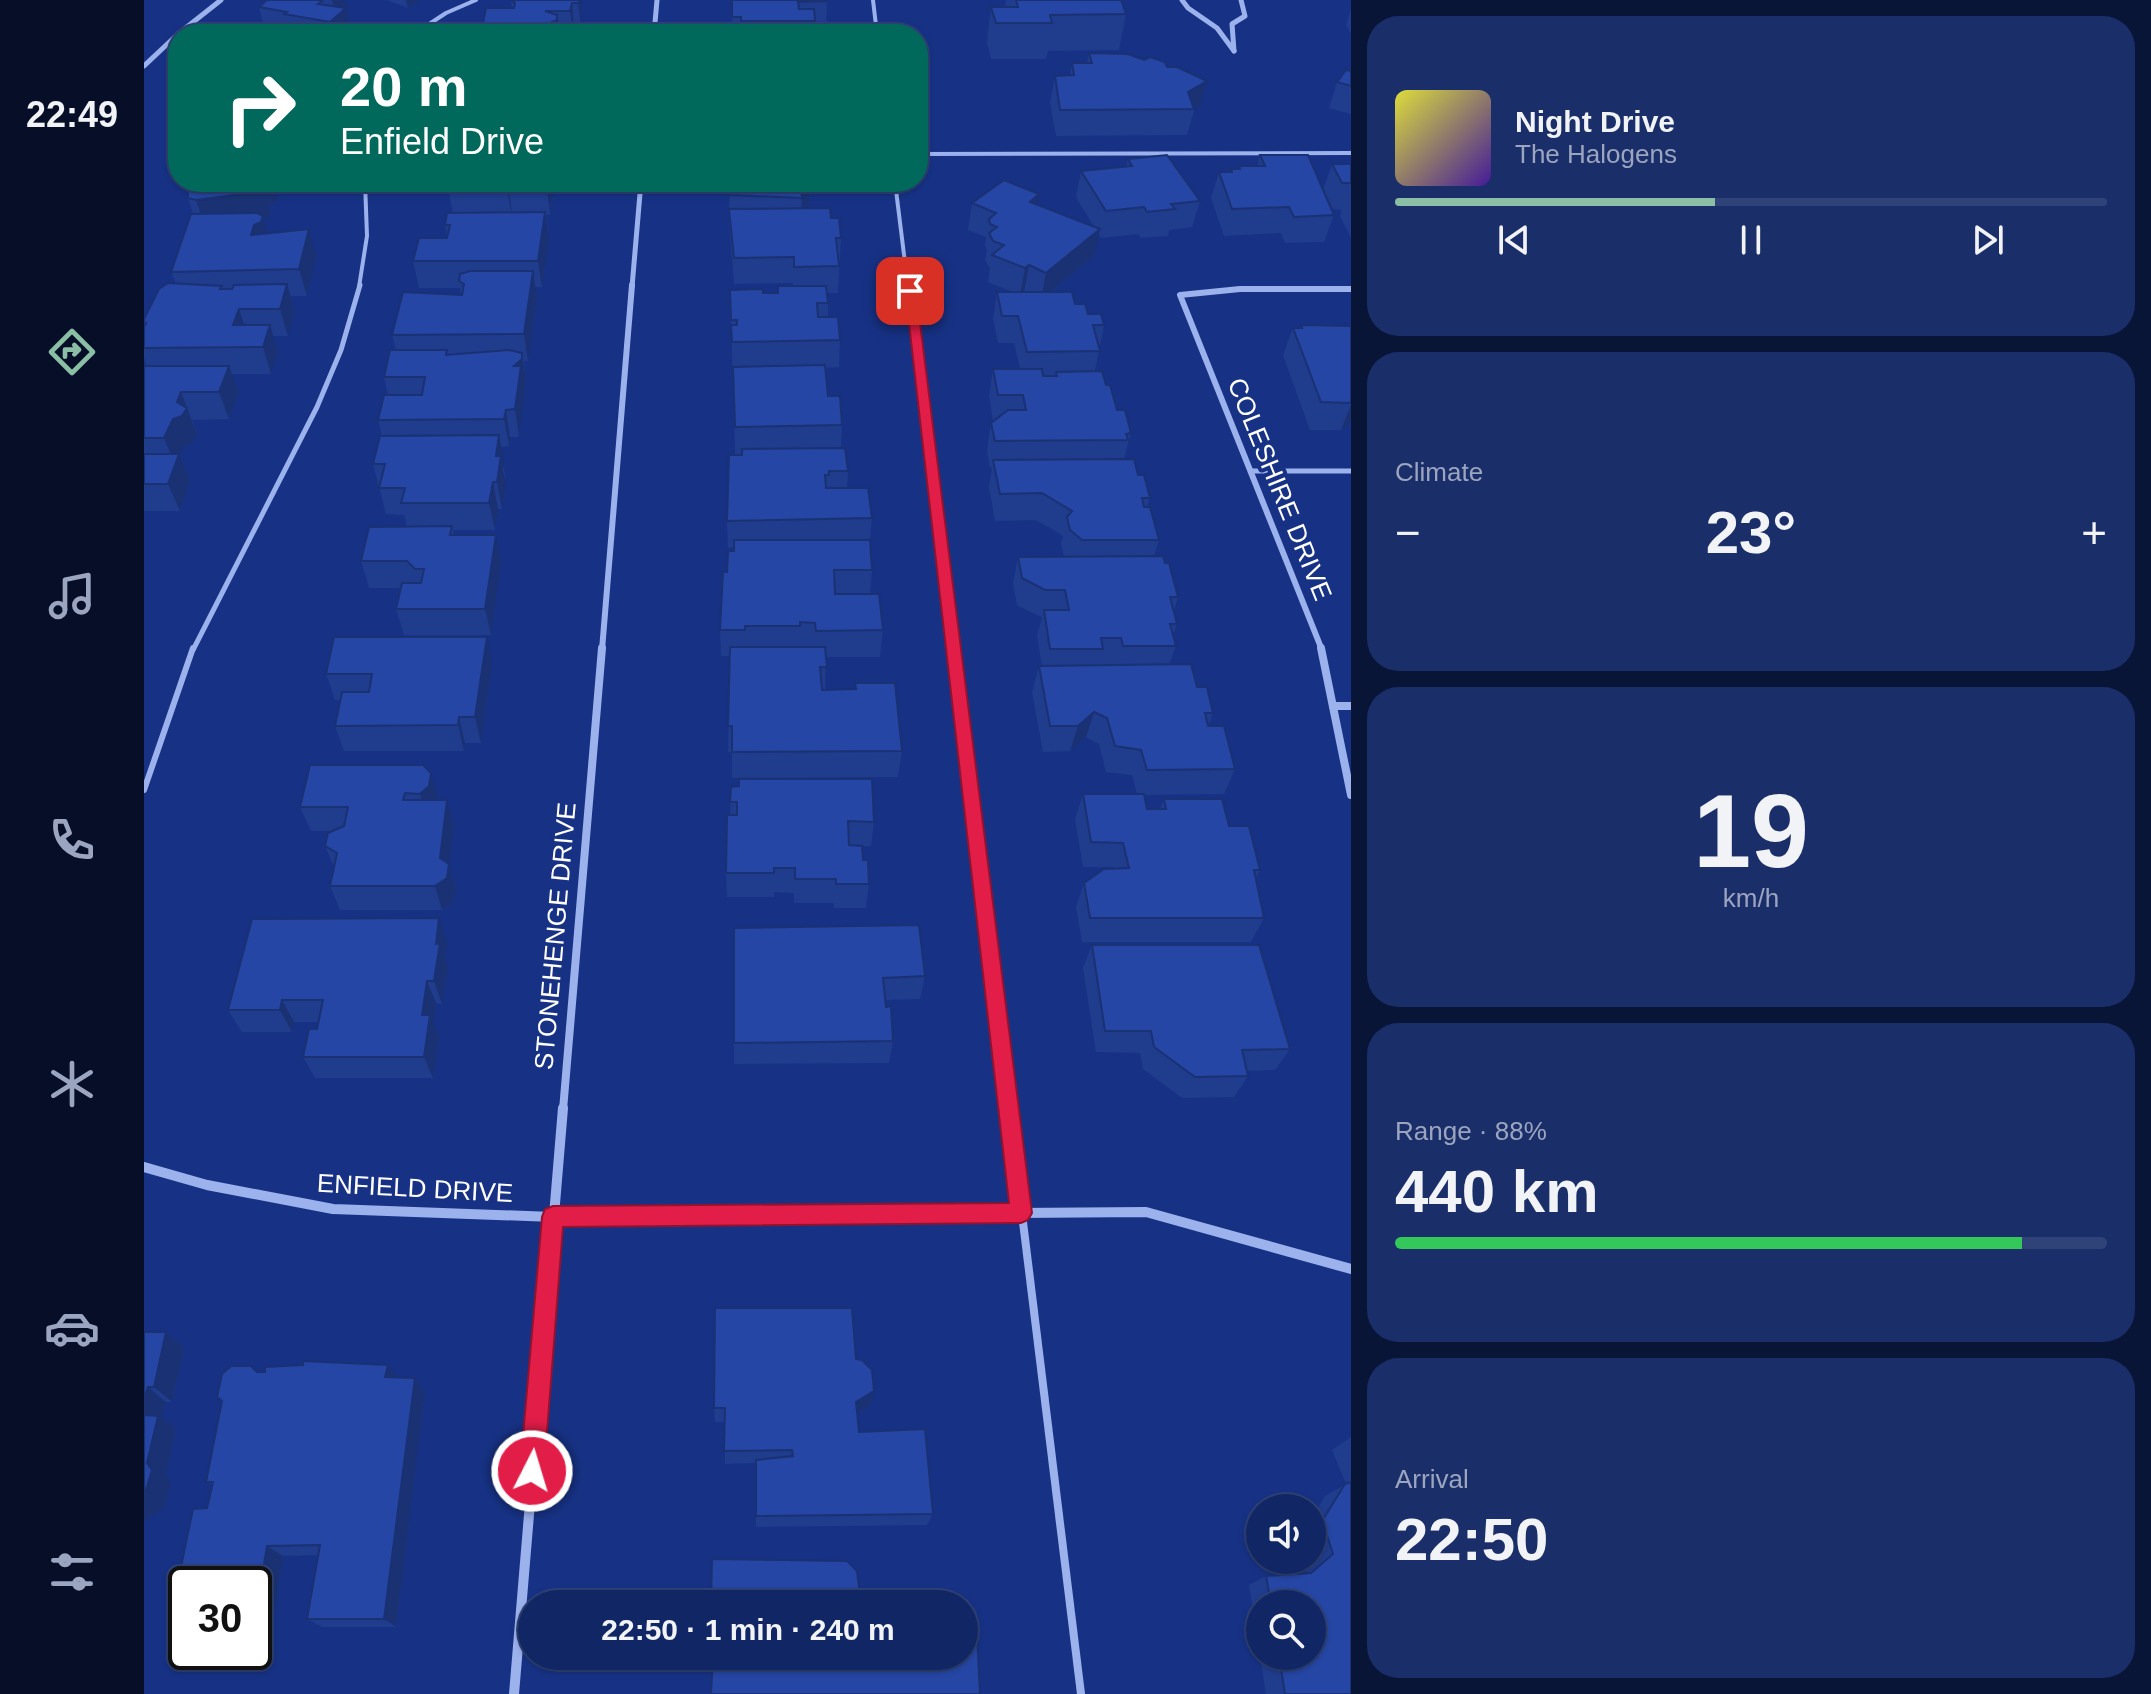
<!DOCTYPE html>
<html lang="en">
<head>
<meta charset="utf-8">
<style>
  :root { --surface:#112664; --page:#1a2e6a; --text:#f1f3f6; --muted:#9ca5bf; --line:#304378; --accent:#8abfa5 }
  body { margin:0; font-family:Helvetica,sans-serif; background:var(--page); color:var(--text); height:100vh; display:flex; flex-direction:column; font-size:30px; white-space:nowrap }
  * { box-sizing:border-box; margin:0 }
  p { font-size:26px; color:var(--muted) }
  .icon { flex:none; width:44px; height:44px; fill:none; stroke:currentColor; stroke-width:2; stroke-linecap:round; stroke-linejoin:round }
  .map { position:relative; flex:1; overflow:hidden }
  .side { display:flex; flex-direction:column; gap:16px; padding:16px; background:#091537; width:800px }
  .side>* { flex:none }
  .banner { position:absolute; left:24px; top:24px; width:760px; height:168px; border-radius:32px; box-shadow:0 2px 6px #0004,0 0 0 2px var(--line); background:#00695c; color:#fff; overflow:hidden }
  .tools { position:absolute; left:1102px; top:1494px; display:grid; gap:16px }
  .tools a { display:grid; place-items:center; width:80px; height:80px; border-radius:50%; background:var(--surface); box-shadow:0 2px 6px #0004,0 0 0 2px var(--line); font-size:40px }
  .speed { position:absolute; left:24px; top:1566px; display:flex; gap:16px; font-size:40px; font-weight:700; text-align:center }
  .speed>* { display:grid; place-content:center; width:104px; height:104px; border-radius:50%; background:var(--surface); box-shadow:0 2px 6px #0004,0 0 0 2px var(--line); line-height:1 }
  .speed .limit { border:4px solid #111; border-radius:12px; background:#fff; color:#111 }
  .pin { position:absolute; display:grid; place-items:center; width:68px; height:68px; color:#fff; margin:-34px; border-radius:16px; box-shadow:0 4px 12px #0006 }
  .me { position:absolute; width:88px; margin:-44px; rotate:5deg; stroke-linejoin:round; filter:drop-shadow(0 0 6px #0008) }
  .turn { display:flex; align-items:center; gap:28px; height:168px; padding:0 40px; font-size:36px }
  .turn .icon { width:104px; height:104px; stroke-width:2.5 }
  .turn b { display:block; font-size:56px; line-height:68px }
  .big { font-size:60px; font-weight:600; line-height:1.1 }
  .side .widget { flex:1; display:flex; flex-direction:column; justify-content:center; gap:12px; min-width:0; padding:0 28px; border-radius:32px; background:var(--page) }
  .side .dial { align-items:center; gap:0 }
  .dial b { font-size:104px; line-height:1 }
  .song { display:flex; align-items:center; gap:24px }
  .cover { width:96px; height:96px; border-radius:12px; background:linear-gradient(135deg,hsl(60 70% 55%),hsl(260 70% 35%)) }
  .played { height:8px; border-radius:4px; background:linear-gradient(90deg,var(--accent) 45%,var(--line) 45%) }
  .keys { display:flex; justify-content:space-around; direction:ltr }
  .heat { display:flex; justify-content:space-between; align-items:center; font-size:44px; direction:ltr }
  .charge { height:12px; border-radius:6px; background:linear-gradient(90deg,#34c759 88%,var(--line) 0) }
  .trip { position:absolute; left:374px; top:1590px; width:460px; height:80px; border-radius:40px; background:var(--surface); box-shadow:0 2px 6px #0004,0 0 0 2px var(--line); font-weight:600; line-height:80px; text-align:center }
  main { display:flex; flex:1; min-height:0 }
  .menu { display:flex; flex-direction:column; width:144px; justify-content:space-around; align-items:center; background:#070f28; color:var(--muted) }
  .menu .icon { width:56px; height:56px }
  .menu .selected { color:var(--accent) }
  .menu b { font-size:36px; color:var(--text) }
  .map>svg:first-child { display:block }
</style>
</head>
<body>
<main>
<nav class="menu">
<b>22:49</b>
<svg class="icon selected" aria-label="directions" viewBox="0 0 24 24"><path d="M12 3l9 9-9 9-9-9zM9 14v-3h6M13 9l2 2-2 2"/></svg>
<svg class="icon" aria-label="music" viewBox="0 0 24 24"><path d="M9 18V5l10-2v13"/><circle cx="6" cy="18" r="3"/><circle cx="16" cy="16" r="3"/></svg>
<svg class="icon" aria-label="phone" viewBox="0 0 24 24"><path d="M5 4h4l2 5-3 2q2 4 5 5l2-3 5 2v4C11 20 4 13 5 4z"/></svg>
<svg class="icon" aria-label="climate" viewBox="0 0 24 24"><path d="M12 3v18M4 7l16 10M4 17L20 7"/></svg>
<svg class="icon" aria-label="car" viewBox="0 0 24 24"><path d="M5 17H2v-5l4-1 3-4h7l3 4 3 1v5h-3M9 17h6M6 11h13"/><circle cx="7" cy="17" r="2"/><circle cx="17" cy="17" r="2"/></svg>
<svg class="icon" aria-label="filters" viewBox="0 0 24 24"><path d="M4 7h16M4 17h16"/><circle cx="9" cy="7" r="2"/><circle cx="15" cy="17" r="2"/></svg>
</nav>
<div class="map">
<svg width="1207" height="1694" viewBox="0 0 1207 1694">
  <rect width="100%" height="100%" fill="#173285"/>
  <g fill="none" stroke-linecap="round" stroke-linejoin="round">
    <g stroke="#9cb2ed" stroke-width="4">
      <path d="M729,0L733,34"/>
      <path d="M270,34L302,13L332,0"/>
      <path d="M774,154L1207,153"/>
      <path d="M751,182L764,287"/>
      <path d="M215,287L223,236L221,182"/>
    </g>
    <g stroke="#9cb2ed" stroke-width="5">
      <path d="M764,285L809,650"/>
      <path d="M1107,471H1207"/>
      <path d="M49,650L173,407L197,350L216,285"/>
    </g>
    <g stroke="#9cb2ed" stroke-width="6">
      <path d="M808,648L865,1110"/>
      <path d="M0,790L49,648"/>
    </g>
    <path stroke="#9cb2ed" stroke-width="8" d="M865,1108L937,1694"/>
    <g stroke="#9cb2ed" stroke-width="5">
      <path d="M1038,0L1044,8L1073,28L1090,51"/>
      <path d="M34,34L77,0"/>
      <path d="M510,34L513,0"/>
      <path d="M1090,51L1088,24L1101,16L1097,0"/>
      <path d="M0,66L34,34"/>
      <path d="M488,287L497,182"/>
    </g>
    <g stroke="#9cb2ed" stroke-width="6">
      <path d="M458,650L488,285"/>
      <path d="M1178,650L1036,295L1096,289H1207"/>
    </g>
    <g stroke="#9cb2ed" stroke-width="8">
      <path d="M1177,648L1207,795"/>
      <path d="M1189,706H1207"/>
      <path d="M419,1110L458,648"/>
    </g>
    <g stroke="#9cb2ed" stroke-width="10">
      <path d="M0,1167L63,1185L189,1209L409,1217L1002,1212L1207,1269"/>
      <path d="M370,1694L419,1108"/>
    </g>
  </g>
  <g fill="#203c8d">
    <path d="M123,0H201L207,34H124L127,33L121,32L115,7Z"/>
    <path d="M242,0H277L264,8Z"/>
    <path d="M367,0H437L438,17L437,28H430L429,34H341L339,23L368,8Z"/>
    <path d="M588,0H683L682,27H670V34H588Z"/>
    <path d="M862,0H977L982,14L975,50L904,51L902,59H847L843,43L847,7H861Z"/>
    <path d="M1207,9V34L1202,25Z"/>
    <path d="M945,53L1023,67L1056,106L1050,111L1043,135L912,136L906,102L911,76L926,75L928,63H943Z"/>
    <path d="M1207,71V114L1185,108L1193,82Z"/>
    <path d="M1116,155L1179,190L1188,164H1207V238L1196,216L1198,210L1189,209L1180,191L1190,215L1180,242L1141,243L1137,233L1080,236L1067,198L1075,172H1086L1087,169H1094L1095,166H1113Z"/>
    <path d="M984,159L1056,201L1048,227L1025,230L1024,236L997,238L994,234L957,238L954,234L950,256L907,292L931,304L944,314L960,325L951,371L962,385L973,410L987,433L980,459L994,475L1006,498L1003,507L1015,540L1010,556L1034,597L1030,611L1033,624L1029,635L1032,646L1025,665L1053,687L1069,713L1064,726L1091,769L1080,794L1000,795L1003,809H1016L1020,799L1085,826L1116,870L1112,879L1120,918L1107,942H938L932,907L940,883L970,868V867H939L931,819L939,794H993L988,775L962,772L955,744L942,737L926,751L899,752L888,692L895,666H898L893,636L898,617L895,616L873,605L869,583L874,557H920L917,544L919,536L892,520L851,521L845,487L848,468H846L843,450L847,423L849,421L845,396L849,369H876L870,343H854L849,319L853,292H869L844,282L846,268L841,260L843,251L841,245L842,237L824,230L828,203L893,204L950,227L932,197L937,171L982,166Z"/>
    <path d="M154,182L131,186L134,200L125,206L127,217L119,218L124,233L172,256L163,296H147L151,311L144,336H129L134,352L127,374H88L95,393L85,419L48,420L53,435L49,443L40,446L36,455L46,481L36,511H0V366H3L0,358V319L32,284L27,272L49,214L44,198Z"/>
    <path d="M308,182H411L406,215H402L405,239L398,287H391L393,298L384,361H380L382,380L375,437H366L365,446L357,447L362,483L358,509H354L351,530H309L310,535L357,562L347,635H260L252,609L257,588H225L217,561L263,527L260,515L242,514L229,464L238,436L234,420L244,395L240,377L252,350L248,335L317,295L316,288H275L269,261L303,238L301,225L309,213L305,193Z"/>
    <path d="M591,182H688V192H666L665,208L687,218L697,238L694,293H683L684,303V317L696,340L695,367L682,368L684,396L698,425L697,448L704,471L703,488L728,518L726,540L728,570L726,594L739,630L736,657H682L681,690L711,689V683L758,751L754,777L588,778V752H584L586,656H577L576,630L583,572L590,551V547L584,548L583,521L598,454H591L586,290L634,293L649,286V283L590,284L586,236L585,209L586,189L591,186Z"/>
    <path d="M1157,325L1207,326V422L1197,430H1166L1139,355L1149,328H1157Z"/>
    <path d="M348,663L337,743H321L320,751H200L191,726L196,700H191L182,674Z"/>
    <path d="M287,773L294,800H303L310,825L305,866L312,888L310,902L298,910H196L186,886L190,867L181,846L187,831H167L156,807Z"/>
    <path d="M587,787L730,822L727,846H718L719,860L725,884L722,908H690V903H650V893L630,892V897H583L582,873L586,815Z"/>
    <path d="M590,928L781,976L776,999L741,1000L749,1041L745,1063L590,1064Z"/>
    <path d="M303,942L301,958L304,967L298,1004L292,1003L289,1022L295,1037L289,1078H171L159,1057L173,1029L174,1022H150L148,1032H98L84,1010Z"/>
    <path d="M948,945L1146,1049L1131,1070L1102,1071L1104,1076L1090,1097L1038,1098L999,1069L996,1053L952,1052L939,968Z"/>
    <path d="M0,1332H22L40,1348L28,1402H22L18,1418L32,1429L22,1475L27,1482L20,1508L0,1521Z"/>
    <path d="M712,1359L726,1406L714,1413L715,1432L789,1514L783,1525L612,1527V1463L581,1464V1422H571L570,1408Z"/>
    <path d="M113,1372L271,1378L281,1392L252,1627H178L163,1619L174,1555L139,1556L127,1632H110V1584H42V1631L25,1625L63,1508L68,1485L62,1482L78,1402L73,1397Z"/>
    <path d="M1207,1437V1694H1122L1116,1656H1168V1604H1116V1655L1105,1585L1122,1576L1159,1574L1170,1564L1168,1558V1518L1181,1496L1202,1484L1188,1450Z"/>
  </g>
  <g fill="#1a3173">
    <path d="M188,0H201L207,34H188L186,22L192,17Z"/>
    <path d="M262,0H277L264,8Z"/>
    <path d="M434,0H437L438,17L437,28Z"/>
    <path d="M428,3L430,28L429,34L426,11Z"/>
    <path d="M413,15L415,34H407L406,23Z"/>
    <path d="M1063,81L1056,106L1050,111L1044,92Z"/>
    <path d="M118,182H154L131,186L134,200L125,206L127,217L119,218L127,242L61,227L52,200Z"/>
    <path d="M404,182H411L406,215L403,188Z"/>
    <path d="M666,182L665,208L658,212L657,186Z"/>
    <path d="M365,188L368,215V219L364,193Z"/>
    <path d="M895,194L891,221L886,202Z"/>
    <path d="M401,212L405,239L398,287L394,261Z"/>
    <path d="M165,229L172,256L163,296L155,269Z"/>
    <path d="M956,229L950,256L897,300L902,273Z"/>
    <path d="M885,265L880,292L876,295L881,268Z"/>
    <path d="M389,271L393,298L384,361L380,334Z"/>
    <path d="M143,284L151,311L144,336L136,309Z"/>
    <path d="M95,309L104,336L89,325Z"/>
    <path d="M126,325L134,352L127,374L119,347Z"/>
    <path d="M378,353L382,380L375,437L371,409L370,366Z"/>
    <path d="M85,366L95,393L85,419L75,392Z"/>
    <path d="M37,392L53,435L49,443L40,446L36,455L46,481L36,511L24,484L31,465L20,438Z"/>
    <path d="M1207,405V422L1197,430Z"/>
    <path d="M362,410L366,437L365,446L360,419Z"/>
    <path d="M355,435L360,462L359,470L362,483L358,509L353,482L352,456Z"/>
    <path d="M349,482L354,509L351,530L345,503Z"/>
    <path d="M352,535L357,562L347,635L341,609Z"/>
    <path d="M343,637L348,663L337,743L331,717Z"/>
    <path d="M950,712L942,737L926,751L934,726Z"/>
    <path d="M315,717L321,743L320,751L314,725Z"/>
    <path d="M287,773L294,798L293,811L283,819L276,794Z"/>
    <path d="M303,800L310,825L305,866L312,888L310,902L298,910L291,886Z"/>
    <path d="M295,918L303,942L301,958L304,967L298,1004L290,981L292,944Z"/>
    <path d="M283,981L292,1003L289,1022L295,1037L289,1078L280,1057L278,1015Z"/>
    <path d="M138,1000L150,1022L148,1032L136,1010Z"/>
    <path d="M22,1332L40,1348L28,1402L10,1387Z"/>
    <path d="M244,1365L255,1380L241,1377Z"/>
    <path d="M271,1378L281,1392L252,1627L240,1619Z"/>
    <path d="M4,1387L22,1402L18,1418L32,1429L22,1475L27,1482L20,1508L0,1521V1400Z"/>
    <path d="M730,1391L726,1406L709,1416L712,1402Z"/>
    <path d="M123,1546L139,1556L127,1632L110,1625Z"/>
  </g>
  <g fill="#2546a4" stroke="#1a3173" stroke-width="2">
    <path d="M123,0H175L178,1L174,4L202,8L186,22L140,14L143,12L115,7Z"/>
    <path d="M367,0H435V3H428L426,11H401L413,15V20L406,23H339L342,8H370L371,3Z"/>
    <path d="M588,0H683V1L654,2L655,9H670L671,21H597V17H588Z"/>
    <path d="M872,0H977L982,14L906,15L908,23H852L847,7H874Z"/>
    <path d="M945,53L984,54L1000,60L1006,57L1021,62L1023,67H1033L1063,81L1044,92L1050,109L916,110L911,76L930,75L928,63H948Z"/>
    <path d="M1202,70L1207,71V86L1193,82Z"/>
    <path d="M1023,155L1056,201L1027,204L1031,209L1003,212L1000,207L962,211L937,171L988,166L984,159Z"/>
    <path d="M1116,155H1164L1190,215L1150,217L1145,207L1088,209L1075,172H1088L1087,169H1096L1095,166H1121Z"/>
    <path d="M1188,164H1207V183H1198Z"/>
    <path d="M860,180L895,194L886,202L956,229L902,273L885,265L881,268L848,255L860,245L849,241L845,233L853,227L846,224L845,219L852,213L828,203Z"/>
    <path d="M43,182H118L119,191L52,200L44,198Z"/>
    <path d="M308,182H404L403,188H365L364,193H305Z"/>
    <path d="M591,182H665L657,186L658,198L586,195V189L591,186Z"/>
    <path d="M686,208L687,218H695L697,238H692L695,266L650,267V257L590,258L585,209Z"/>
    <path d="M401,212L394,261H269L275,238H303L306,225H301L303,213Z"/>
    <path d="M113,213L119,216L117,222L110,225L107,235L165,229L155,269L27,272L47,214Z"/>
    <path d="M326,271H389L380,334L248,335L259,292L318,295L320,284L315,281L316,274Z"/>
    <path d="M24,283L78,286L76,289H88L90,285L143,284L136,309H95L89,325H126L119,347L0,348V327L2,323H0V319L15,289Z"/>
    <path d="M634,286H682L684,303H673L674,317H694L696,340L588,342L587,325H593V320H587L586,290L619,289V293H634Z"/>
    <path d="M853,292H928L931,304H941L944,314H957L960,325H949L956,351L883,352L874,316H858Z"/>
    <path d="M1157,325L1207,326V403L1177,402L1149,328H1158Z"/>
    <path d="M246,350H303L302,355L365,350L378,353V359L370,366H377L371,409L362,410L360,419L234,420L240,395H278L281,377H240Z"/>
    <path d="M681,365L684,396H696L698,425L591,427L589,367Z"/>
    <path d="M0,366H85L75,392H37L33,402L43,408L38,416L29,419L20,438H0Z"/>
    <path d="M849,369H898L899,376H913L912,372L958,371L962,385H966L973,410H981L987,433L982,434L984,440L851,441L847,423L864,410H882L879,395H854Z"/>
    <path d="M355,435L352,456H357L353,482H349L345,503H257L261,488H235L241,464H229L236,436Z"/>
    <path d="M701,448L704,471H685V475H681L682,488H724L728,518L583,521L585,455H598V449Z"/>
    <path d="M0,454H35L24,484H0Z"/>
    <path d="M990,459L994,475H1000L1006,498H998L1000,507H1006L1015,540H938L926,530L923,517L928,511L898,493L856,494L849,460Z"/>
    <path d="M308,526L306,535H352L341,609H252L258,583H277L280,569H271L263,561H217L225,527Z"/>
    <path d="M590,540H726L728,570H690L691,594H735L739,630L672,631L671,623L656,622V626H601V630H576L579,572H583L584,551H590Z"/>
    <path d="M1019,556L1021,563H1025L1034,597H1026L1033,624H1026L1032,646H979L977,638H957L959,649H906L900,610H925L921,590H901L878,578L874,557Z"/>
    <path d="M190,637H343L331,717H315L314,725L191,726L198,692H225L228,674H182Z"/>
    <path d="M586,647H681L683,667H676L678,690L712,689L711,683H751L758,751L588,752V726H584Z"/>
    <path d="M1047,664L1053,687H1063L1069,713H1061L1064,726H1080L1091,769L1003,770L997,750L971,746L963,718L950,712L934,726H906L895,666Z"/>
    <path d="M166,765H279L287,773L285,786L276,794L261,793L259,800H303L296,858L305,864L303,878L291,886H186L193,853L181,846L184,833L200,826L204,807H156Z"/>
    <path d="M595,779H728L730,822L704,821L705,845L718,846L719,860H724L725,884H692V879H651V868H630V873H582L583,815H593V802H586L587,787L595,786Z"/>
    <path d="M939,794H1000L1003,809H1022L1020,799H1078L1085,826H1105L1116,870H1110L1120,918H946L940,883L960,869L985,868L979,843L947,842Z"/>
    <path d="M295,918L292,944L296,943L290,981H283L278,1015H286L280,1057H159L165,1029H173L179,1000H138L136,1010H84L108,919Z"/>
    <path d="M775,925L781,976L739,978L742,1007L747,1006L749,1041L590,1043V928Z"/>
    <path d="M948,945H1115L1146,1049L1098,1050L1104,1076L1051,1077L1010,1047L1007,1031H961Z"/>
    <path d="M571,1308H708L712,1359L718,1360L728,1370L730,1391L712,1402L715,1432L781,1429L789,1514L612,1516V1460L649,1456L648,1450L580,1451L581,1408H570Z"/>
    <path d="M0,1332H22L10,1387H4L0,1400Z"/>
    <path d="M159,1361L244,1365L241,1377L271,1378L240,1619H163L176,1545L123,1546L110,1624V1584H42V1625H25L49,1509L63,1508L69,1482H62L78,1401L73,1397L78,1374L87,1366H107L113,1372H121V1367L159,1365Z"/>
    <path d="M0,1415L14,1416L3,1463L8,1470L0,1497Z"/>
    <path d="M1207,1482V1694H1141L1135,1656H1168V1604H1127L1122,1576L1167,1573L1189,1554L1178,1521L1201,1484Z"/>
    <path d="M568,1559L703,1561L713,1571L716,1595L712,1604H567Z"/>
    <path d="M820,1635H833L836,1694H567L569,1656H820Z"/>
  </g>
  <path fill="#e11d48" stroke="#92132f" stroke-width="2" d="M761,288L772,291L888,1213L884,1220L877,1223L419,1227L400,1471L397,1480L388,1483L379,1480L376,1471L398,1217L401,1209L409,1206L865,1203Z"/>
  <g text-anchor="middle" stroke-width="8" stroke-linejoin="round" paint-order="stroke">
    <g font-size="26" fill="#fff" stroke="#173285">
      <text transform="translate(1136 489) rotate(68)" y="9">COLESHIRE DRIVE</text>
      <text transform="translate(411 936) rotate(-85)" y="9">STONEHENGE DRIVE</text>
      <text transform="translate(271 1188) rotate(3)" y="9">ENFIELD DRIVE</text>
    </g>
  </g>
</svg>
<div class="tools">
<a><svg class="icon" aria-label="sound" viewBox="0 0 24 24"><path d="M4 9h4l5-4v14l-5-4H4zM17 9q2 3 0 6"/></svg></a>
<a><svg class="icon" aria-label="search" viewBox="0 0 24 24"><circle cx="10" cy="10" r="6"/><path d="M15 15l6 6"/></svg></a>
</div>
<div class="speed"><div class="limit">30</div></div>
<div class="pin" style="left:766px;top:291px;background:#d93025"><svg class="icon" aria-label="arrive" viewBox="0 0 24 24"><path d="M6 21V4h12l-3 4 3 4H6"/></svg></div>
<svg class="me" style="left:388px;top:1471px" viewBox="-20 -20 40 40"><circle r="17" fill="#e11d48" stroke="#fff" stroke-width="3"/><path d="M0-11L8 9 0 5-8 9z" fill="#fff"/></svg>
<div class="trip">22:50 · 1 min · 240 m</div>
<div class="banner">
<div class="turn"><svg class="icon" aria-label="right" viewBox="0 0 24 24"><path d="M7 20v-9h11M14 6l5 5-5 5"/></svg><div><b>20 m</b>Enfield Drive</div></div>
</div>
</div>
<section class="side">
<div class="widget">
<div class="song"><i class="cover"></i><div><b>Night Drive</b><p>The Halogens</p></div></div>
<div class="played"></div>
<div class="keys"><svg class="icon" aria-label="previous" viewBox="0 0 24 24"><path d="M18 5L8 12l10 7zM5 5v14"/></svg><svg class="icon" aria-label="pause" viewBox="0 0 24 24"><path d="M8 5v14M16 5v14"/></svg><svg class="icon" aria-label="next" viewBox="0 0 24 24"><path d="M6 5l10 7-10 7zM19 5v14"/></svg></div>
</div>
<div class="widget"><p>Climate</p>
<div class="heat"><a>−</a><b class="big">23°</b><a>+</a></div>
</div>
<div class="widget dial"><b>19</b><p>km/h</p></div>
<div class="widget"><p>Range · 88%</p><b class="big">440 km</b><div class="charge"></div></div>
<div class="widget"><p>Arrival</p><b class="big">22:50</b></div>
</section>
</main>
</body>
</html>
